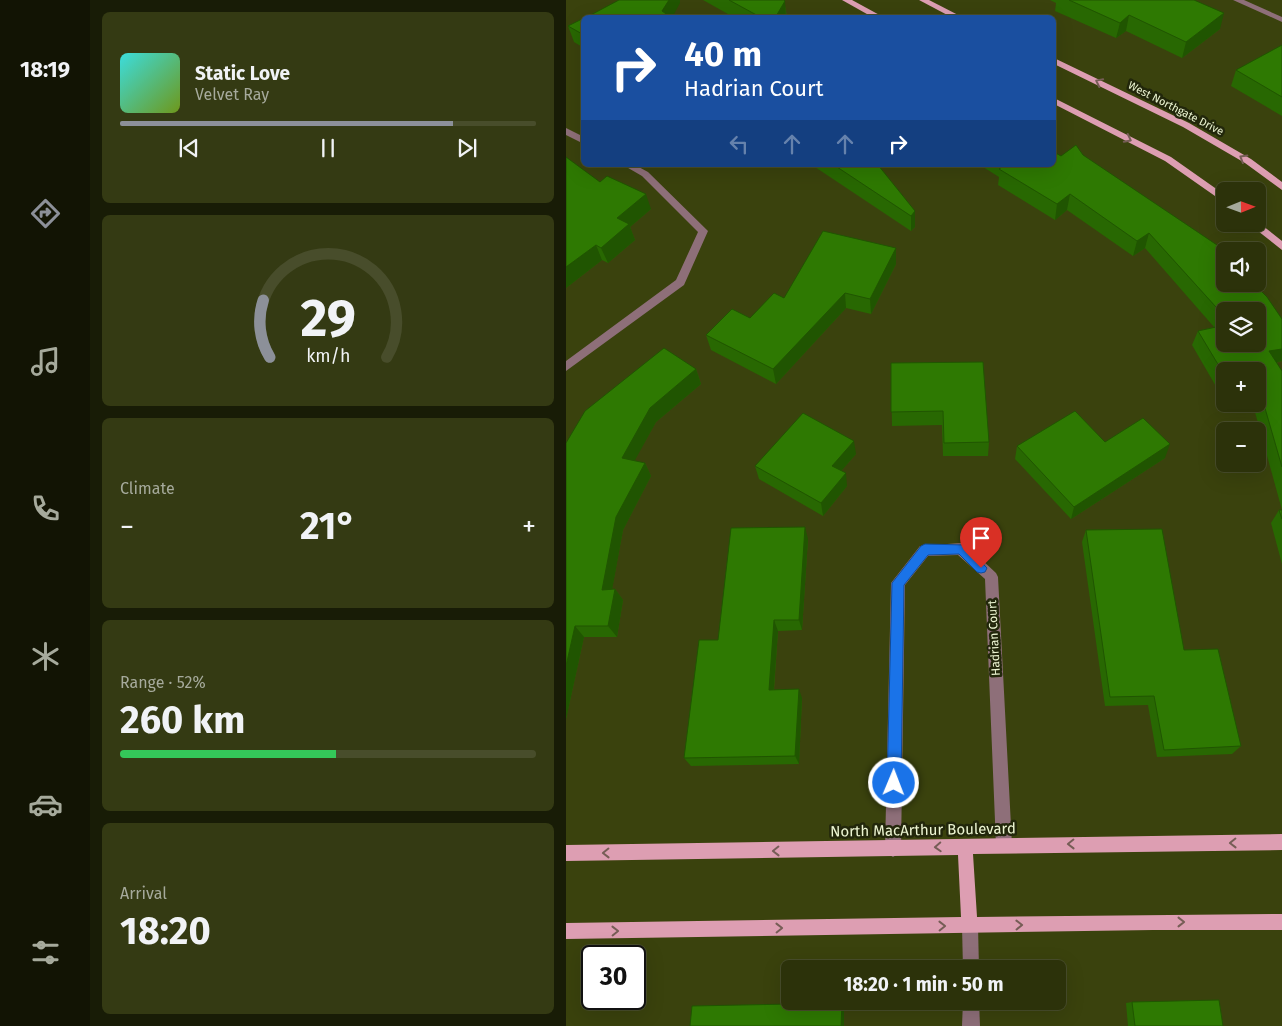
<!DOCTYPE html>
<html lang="en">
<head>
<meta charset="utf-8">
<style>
  :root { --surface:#2c320a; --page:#343a13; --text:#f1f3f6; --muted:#a6aa9c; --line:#484d2b; --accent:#8c9099 }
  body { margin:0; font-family:"Fira Sans",sans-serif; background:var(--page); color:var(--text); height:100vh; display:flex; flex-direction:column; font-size:19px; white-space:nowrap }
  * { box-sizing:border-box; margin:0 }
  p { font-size:16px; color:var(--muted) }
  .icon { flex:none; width:28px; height:28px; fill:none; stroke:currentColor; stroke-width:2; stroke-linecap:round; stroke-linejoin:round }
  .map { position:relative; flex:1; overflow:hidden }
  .drawer { display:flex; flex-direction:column; gap:12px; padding:12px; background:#181c06; width:476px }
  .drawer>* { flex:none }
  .hud { position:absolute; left:15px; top:15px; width:475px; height:152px; border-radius:8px; box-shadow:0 5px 20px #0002,0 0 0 1px var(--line); background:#1a4fa0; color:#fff; overflow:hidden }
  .needle { width:32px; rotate:89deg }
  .fabs { position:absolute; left:650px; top:182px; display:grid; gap:10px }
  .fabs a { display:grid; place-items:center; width:50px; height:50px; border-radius:8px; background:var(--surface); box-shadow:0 5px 20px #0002,0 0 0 1px var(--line); font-size:25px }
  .speed { position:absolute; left:15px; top:945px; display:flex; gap:10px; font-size:25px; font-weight:700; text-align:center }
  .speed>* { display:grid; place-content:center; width:65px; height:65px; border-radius:50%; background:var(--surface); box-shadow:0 5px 20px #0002,0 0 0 1px var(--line); line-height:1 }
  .speed .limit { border:2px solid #111; border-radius:8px; background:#fff; color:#111 }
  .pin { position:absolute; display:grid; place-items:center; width:42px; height:42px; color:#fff; margin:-51px -21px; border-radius:50% 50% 50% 0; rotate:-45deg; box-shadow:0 0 5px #0007 }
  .pin .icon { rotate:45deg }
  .me { position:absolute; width:55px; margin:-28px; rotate:1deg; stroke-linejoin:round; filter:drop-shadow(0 0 4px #0008) }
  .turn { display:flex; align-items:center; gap:18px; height:105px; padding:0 20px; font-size:22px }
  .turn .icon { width:65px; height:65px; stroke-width:2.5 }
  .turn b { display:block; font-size:35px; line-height:42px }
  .lanes { display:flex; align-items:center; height:48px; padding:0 20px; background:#0003; justify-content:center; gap:25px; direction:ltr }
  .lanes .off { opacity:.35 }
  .big { font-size:38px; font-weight:700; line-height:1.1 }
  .drawer .tile { flex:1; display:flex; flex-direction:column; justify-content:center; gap:8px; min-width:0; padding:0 18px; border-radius:8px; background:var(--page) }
  .drawer .dial { align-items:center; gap:0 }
  .dial svg { height:130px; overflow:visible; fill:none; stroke:var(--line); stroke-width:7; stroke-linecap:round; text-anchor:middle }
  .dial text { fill:var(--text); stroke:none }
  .song { display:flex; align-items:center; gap:15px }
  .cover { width:60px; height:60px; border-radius:8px; background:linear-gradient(135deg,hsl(180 70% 55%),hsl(80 70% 35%)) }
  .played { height:5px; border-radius:2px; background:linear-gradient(90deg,var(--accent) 80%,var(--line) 80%) }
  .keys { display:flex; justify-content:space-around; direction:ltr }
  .heat { display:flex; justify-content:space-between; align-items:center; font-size:28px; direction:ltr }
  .charge { height:8px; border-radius:4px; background:linear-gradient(90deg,#34c759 52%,var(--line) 0) }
  .trip { position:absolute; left:215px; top:960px; width:285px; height:50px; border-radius:8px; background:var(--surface); box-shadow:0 5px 20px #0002,0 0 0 1px var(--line); font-weight:700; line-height:50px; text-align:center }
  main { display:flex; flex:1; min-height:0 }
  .tabs { display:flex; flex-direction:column; width:90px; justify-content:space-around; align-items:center; background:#121404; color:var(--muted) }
  .tabs .icon { width:35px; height:35px }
  .tabs .on { color:var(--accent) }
  .tabs b { font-size:22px; color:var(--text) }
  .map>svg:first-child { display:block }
</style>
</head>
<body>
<main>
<nav class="tabs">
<b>18:19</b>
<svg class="icon on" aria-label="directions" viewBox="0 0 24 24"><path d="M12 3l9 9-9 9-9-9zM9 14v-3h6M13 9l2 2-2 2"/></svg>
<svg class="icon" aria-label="music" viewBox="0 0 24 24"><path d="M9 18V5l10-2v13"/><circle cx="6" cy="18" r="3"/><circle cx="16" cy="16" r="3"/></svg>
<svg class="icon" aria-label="phone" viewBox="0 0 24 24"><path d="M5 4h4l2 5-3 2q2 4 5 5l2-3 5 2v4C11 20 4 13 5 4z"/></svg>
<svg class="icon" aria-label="climate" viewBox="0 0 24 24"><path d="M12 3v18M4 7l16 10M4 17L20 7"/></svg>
<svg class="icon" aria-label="car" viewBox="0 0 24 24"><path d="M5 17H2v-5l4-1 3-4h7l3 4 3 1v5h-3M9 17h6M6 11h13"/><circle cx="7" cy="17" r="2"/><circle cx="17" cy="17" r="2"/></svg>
<svg class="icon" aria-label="filters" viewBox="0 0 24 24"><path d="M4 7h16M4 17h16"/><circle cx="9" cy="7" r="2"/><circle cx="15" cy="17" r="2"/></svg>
</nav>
<section class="drawer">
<div class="tile">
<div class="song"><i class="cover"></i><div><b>Static Love</b><p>Velvet Ray</p></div></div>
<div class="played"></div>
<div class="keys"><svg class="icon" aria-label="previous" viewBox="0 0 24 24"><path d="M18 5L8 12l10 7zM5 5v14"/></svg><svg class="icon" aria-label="pause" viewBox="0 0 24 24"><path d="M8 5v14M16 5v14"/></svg><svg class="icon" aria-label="next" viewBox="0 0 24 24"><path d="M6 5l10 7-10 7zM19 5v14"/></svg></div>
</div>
<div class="tile dial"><svg viewBox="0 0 100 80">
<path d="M14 69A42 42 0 1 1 86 69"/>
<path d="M14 69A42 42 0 0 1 10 34" stroke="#8c9099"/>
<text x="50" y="56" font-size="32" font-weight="700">29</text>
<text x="50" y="72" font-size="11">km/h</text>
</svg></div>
<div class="tile"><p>Climate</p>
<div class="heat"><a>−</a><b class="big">21°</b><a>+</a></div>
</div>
<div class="tile"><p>Range · 52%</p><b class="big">260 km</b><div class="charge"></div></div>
<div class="tile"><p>Arrival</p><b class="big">18:20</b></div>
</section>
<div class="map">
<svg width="716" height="1026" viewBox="0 0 716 1026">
  <rect width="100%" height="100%" fill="#3a420d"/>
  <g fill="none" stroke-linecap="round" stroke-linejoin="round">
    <g fill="#8e6f79" fill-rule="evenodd">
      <path d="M667,0H678L716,17V22Z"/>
      <path d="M0,128L18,137V144L0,135Z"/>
      <path d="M57,165H69L82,172L142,231L118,285L0,371V361L110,280L132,232L76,176Z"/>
      <path d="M395,543L400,545L430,573L432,577L446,845L443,850L438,853L433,850L430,845L419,579L392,555L362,556L339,585L335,849L332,854L327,857L322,854L319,849L325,583L354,546Z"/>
      <path d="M404,918L410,920L412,926L413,969H397L396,926L398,920Z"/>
      <path d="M397,1001H413L414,1026H396Z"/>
    </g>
    <g fill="#dd9eb2" fill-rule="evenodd">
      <path d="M276,0H286L319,18H308Z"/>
      <path d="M353,0H363L398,18H387Z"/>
      <path d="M488,58L623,123L685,159L716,182V190L679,163L617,127L488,64Z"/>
      <path d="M488,98L605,157L659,195V203L599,161L488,104Z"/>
      <path d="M692,222L716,241V250L683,224H691Z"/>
      <path d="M716,834V850L407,854L411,917L716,914V930H587L0,939V923L395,917L392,855L0,861V845Z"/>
    </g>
  </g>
  <g fill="#286802" fill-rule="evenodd">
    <path d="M137,0H218L221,17L220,18H169Z"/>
    <path d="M484,0H628L654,29L616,58L560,31L550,38L489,11L490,3Z"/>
    <path d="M18,18V48L8,42L2,26Z"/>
    <path d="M716,45V116L665,86L670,70Z"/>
    <path d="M517,155L716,319V361L710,363L716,371V564L705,523L713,510H716L687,405L664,410L660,404H691V371H659V402L626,345L632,331L648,327L579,248L567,256L501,210L489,220L432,185L433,177L414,165H488L495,156ZM659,311L691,344H659Z"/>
    <path d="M246,165H312L349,211V227L345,231Z"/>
    <path d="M34,182L85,209L64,227L69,240L42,263L36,260L0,288Z"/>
    <path d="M330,264L305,314L280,308L210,384L145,350L140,335L184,318L218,298Z"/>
    <path d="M325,363L423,442L422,456H377L376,425L326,426Z"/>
    <path d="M130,369L135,384L90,422L68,461L79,463L85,476L57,530L46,589H49L57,600L51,637H18L0,719V443Z"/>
    <path d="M539,442L599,458L505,519L449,459L451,446Z"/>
    <path d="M290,454L275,471L281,486L257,516L193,479L189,466Z"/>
    <path d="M520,530L618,650L675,746L666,754L591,757L582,705L539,706L516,542Z"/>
    <path d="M242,539L236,630L212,631L208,690L236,698L233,764L125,766L118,758L152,640Z"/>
    <path d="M566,1002L657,1026H562L560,1003Z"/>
  </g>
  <g fill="#205501">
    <path d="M103,0H114V3L106,18L96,11Z"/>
    <path d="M219,1L220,18H209Z"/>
    <path d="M658,13L654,29L616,58L620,42Z"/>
    <path d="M563,15L560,31L550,38L554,23Z"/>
    <path d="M80,194L85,209L64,227L69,240L42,263L35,248L51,218Z"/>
    <path d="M504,194L501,210L489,220L491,204Z"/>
    <path d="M349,211V227L345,231V216Z"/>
    <path d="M583,233L579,248L567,256L571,241Z"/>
    <path d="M30,245L36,260L0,288V267Z"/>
    <path d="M330,248V264L305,314L304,299Z"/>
    <path d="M279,293L280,308L210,384L207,369Z"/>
    <path d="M716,349V361L696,366L703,351Z"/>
    <path d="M130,369L135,384L90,422L63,471L56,458L84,408Z"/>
    <path d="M667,404H687V405L664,410Z"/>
    <path d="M288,441L290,454L268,479L266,466Z"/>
    <path d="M604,444L599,458L505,519L508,507Z"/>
    <path d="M79,463L85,476L57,530L44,601L36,590L50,517Z"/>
    <path d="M280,473L281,486L257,516L255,503Z"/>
    <path d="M239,527L242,539L236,630L233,620Z"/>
    <path d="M49,589L57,600L51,637L42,626Z"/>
    <path d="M208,620L212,631L207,699L203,690Z"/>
    <path d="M9,626L18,637L0,719V666Z"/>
    <path d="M233,689L236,698L233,764L229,756Z"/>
    <path d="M276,1003L278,1004V1026H275Z"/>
  </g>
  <g fill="#2e7902" stroke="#205501">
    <path d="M53,0H103L96,11L106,18H19Z"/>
    <path d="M163,0H218L219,1L209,18H196Z"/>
    <path d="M503,0H628L658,13L620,42L563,15L554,23Z"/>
    <path d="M18,18V35L2,26Z"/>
    <path d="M716,45V97L670,70Z"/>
    <path d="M510,145L517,155L651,245L659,253V284H688L701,297L716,319V349L703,351L716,371V467L694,391L691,392V371H659V376L632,331L659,325V344H691V311H659V317L583,233L571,241L504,194L491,204L433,169L439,165H488V152L495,156Z"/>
    <path d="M0,157L34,182L41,176L80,194L51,218L63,224L35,248L30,245L0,267Z"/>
    <path d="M268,165H312L349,211L345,216Z"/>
    <path d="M257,231L330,248L304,299L279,293L207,369L140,335L166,309L184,318L208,293L218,298Z"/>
    <path d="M98,348L130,369L84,408L56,458L79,463L50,517L36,590L49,589L42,626H9L0,666V443L19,411Z"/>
    <path d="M417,362L423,442L378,443L377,411L325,412V363Z"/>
    <path d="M509,411L539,442L577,418L604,444L508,507L451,446Z"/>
    <path d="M237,413L288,441L266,466L280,473L255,503L189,466Z"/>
    <path d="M713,510H716V519Z"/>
    <path d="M239,527L233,620H208L203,690L233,689L229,756L118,758L133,640H152L165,528Z"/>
    <path d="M596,529L618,650L652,649L675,746L598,750L588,696L544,697L520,530Z"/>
    <path d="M653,1000L657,1026H569L566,1002Z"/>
    <path d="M276,1003L275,1026H124L126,1006Z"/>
  </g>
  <defs><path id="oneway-chevron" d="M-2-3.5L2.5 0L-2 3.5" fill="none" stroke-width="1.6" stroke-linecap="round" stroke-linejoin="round" transform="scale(1.25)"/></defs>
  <g stroke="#765d56">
    <use href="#oneway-chevron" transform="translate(533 82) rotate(-154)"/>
    <use href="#oneway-chevron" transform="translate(562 139) rotate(27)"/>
    <use href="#oneway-chevron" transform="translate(677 158) rotate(-149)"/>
    <use href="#oneway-chevron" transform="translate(667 843) rotate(179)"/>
    <use href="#oneway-chevron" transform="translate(505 844) rotate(179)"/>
    <use href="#oneway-chevron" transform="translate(372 847) rotate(177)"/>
    <use href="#oneway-chevron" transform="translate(210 851) rotate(179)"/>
    <use href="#oneway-chevron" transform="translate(40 853) rotate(179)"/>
    <use href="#oneway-chevron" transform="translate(615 922)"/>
    <use href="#oneway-chevron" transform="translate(453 925) rotate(-1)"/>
    <use href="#oneway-chevron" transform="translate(376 926) rotate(-1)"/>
    <use href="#oneway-chevron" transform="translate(213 928) rotate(-1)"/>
    <use href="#oneway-chevron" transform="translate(49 931) rotate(-1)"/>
  </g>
  <path fill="#1a73e8" stroke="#114b97" d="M359,544L399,545L421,568L419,572L415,573L411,572L393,554L362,555L338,585L335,783L333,788L328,790L323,788L321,783L326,583L355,546Z"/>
  <g text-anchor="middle" stroke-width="5" stroke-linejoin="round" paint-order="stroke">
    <g font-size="11" fill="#ecf5d2" stroke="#22270b">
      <text transform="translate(610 108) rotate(27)" y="4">West Northgate Drive</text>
    </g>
    <g font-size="12" fill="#ecf5d2" stroke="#22270b">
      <text transform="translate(428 638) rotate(-93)" y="4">Hadrian Court</text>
    </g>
    <g font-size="15" fill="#ecf5d2" stroke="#22270b">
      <text transform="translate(357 830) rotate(-1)" y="5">North MacArthur Boulevard</text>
    </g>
  </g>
</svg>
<div class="fabs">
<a><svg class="needle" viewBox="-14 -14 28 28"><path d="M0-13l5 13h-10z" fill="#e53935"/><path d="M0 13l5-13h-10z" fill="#a6aa9c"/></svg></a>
<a><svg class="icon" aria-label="sound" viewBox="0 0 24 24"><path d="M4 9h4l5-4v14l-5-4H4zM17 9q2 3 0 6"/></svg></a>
<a><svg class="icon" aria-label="layers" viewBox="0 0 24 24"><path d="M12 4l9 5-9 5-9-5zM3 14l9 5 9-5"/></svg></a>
<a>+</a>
<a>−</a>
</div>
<div class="speed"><div class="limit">30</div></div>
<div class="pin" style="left:415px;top:568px;background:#d93025"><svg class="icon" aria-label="arrive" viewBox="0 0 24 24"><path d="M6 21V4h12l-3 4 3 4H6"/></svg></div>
<svg class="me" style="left:328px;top:783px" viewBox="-20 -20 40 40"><circle r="17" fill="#1a73e8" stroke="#fff" stroke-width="3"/><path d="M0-11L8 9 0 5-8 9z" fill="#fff"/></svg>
<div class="trip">18:20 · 1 min · 50 m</div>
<div class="hud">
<div class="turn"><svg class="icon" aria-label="right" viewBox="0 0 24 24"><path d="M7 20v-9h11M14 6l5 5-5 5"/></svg><div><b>40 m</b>Hadrian Court</div></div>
<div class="lanes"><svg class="icon off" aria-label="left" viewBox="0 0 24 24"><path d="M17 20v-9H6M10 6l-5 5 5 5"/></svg><svg class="icon off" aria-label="ahead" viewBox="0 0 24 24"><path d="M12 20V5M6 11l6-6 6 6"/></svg><svg class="icon off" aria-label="ahead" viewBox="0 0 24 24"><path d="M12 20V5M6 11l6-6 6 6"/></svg><svg class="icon" aria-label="right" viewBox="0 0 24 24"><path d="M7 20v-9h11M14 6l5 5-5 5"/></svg></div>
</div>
</div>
</main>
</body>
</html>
